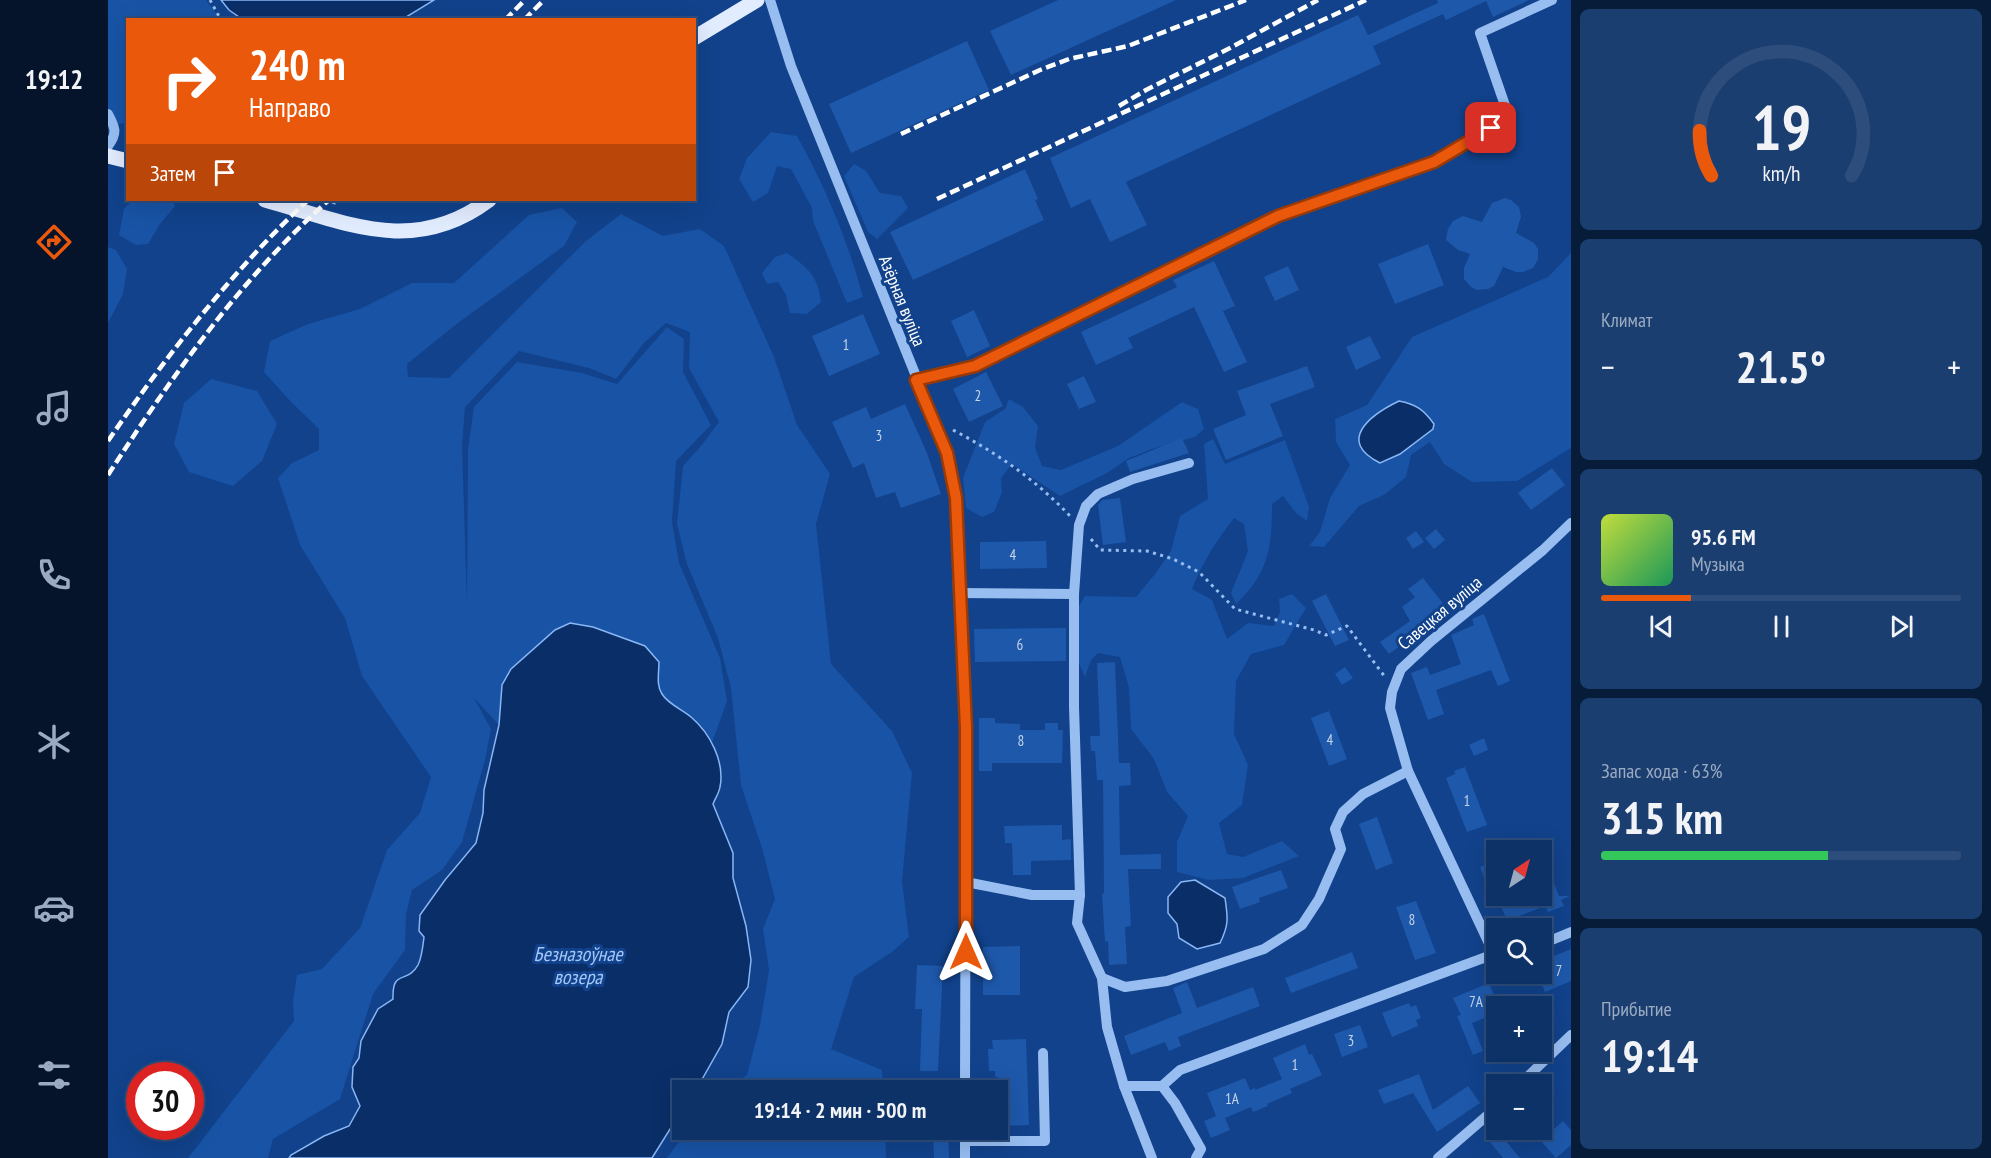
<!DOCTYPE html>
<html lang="ru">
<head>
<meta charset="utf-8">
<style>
  :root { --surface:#0d3268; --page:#1b3e71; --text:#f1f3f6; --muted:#9aaac0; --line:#2d4d7c; --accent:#ea580c }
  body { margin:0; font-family:"PT Sans Narrow",sans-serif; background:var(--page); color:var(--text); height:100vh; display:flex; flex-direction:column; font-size:22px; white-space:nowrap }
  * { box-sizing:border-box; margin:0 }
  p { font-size:20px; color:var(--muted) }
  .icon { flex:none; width:33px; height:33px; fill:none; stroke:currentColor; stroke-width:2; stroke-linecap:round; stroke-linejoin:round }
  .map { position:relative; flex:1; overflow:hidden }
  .sheet { display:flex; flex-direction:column; gap:9px; padding:9px; background:#071c39; width:420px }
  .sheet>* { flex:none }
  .top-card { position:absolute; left:18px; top:18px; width:570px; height:183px; border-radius:0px; box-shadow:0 6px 24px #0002,0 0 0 2px var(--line); background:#ea580c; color:#fff; overflow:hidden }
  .needle { width:39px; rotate:36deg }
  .tools { position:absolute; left:1378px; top:840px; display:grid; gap:12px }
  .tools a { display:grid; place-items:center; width:66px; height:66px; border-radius:0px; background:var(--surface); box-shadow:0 6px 24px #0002,0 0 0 2px var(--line); font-size:30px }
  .speed { position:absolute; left:18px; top:1062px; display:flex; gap:12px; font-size:30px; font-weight:700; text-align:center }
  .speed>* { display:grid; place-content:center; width:78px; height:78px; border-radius:50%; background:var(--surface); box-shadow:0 6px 24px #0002,0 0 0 2px var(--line); line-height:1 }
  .speed .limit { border:9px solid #d22; background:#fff; color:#111 }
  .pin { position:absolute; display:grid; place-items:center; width:51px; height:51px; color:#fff; margin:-26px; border-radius:12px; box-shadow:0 3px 9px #0006 }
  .me { position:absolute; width:66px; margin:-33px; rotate:0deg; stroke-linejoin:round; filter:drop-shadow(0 0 4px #0008) }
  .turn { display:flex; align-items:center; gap:21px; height:126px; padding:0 24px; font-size:27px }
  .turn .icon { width:78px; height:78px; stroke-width:2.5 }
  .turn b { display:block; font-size:42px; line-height:51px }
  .then { display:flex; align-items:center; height:57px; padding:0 24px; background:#0003; gap:12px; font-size:22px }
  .big { font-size:45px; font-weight:600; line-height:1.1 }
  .sheet .card { flex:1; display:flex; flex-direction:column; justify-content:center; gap:9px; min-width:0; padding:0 21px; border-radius:9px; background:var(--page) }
  .sheet .dial { align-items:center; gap:0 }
  .dial svg { height:156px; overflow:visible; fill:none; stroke:var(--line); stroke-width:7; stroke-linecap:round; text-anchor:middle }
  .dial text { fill:var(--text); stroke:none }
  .song { display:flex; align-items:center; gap:18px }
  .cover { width:72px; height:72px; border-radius:9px; background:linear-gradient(135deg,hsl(70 70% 55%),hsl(150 70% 35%)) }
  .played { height:6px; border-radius:3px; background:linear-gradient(90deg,var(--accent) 25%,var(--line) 25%) }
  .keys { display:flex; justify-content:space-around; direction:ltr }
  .heat { display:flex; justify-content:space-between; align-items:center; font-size:33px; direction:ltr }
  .charge { height:9px; border-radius:4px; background:linear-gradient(90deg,#34c759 63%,var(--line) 0) }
  .trip { position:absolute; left:564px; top:1080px; width:336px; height:60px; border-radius:0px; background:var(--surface); box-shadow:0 6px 24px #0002,0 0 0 2px var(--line); font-weight:600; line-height:60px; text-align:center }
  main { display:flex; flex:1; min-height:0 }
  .menu { display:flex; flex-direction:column; width:108px; justify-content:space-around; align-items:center; background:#05142a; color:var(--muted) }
  .menu .icon { width:42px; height:42px }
  .menu .on { color:var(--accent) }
  .menu b { font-size:27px; color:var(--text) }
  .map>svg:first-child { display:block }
</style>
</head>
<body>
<main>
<nav class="menu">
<b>19:12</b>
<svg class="icon on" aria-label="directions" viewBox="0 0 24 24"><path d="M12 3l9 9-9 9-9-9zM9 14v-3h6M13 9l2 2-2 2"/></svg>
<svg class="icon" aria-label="music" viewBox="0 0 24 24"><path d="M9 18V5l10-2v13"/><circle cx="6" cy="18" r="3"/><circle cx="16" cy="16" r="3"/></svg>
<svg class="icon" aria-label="phone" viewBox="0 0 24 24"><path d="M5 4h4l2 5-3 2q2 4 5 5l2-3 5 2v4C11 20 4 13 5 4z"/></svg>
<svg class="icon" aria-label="climate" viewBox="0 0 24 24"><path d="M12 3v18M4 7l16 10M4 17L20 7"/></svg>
<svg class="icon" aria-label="car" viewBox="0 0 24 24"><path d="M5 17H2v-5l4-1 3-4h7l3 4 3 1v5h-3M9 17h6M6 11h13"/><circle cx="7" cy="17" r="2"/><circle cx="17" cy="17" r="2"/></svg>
<svg class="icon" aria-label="filters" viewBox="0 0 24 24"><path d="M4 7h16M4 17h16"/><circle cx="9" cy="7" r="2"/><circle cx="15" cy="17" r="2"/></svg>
</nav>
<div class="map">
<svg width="1463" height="1158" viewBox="0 0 1463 1158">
  <rect width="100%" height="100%" fill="#11428b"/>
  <g fill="#1853a5">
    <path d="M0,0H98L112,19L20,20L19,121L0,129Z"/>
    <path d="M663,132L689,136C717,186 740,241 755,297L739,303L705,221L704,208L683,169L669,166L660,193L645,202L631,179L639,158Z"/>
    <path d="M746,164L758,171L772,193L793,196L800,208L769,239L760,232L736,176Z"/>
    <path d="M25,200H65L67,206L52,224L40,244L28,245L11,235L16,209Z"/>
    <path d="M454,208L469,222L456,246L350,323L299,364L300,377L341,378L478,241L513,214L555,236L592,229L616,246L666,357L689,425L722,474L708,524L723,664L784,731L804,773L794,881L801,937L784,952L746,977L723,1049L774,1070L775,1090H615L639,1075L652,1025L661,970L655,929L667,899L654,848L633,785L623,688L610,638L579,564L569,524L575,466L593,446L611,422L581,368L582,332L558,323L536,343L508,379L481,368L411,351L357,407L354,446L359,603L360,449L366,407L409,362L474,373L509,384L559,327L576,339L575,372L603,425L568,461L564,522L571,563L612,658L619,701L604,743L595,729L584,718L554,696L550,684L551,662L537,646L485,627L462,623L447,630L403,669L394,685L391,725L366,698L383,729L377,760L354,842L334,870L304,890L298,914L297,950L265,994L232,1099L165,1139L160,1158H80L186,1021L185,1001L189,975L214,969L252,928L279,850L312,813L323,777L254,676L237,618L192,545L170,478L184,463L211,450V429L183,402L156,372L162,341L200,324L252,309L304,283H346L421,215Z"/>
    <path d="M0,247L8,250L19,269L15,294L0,323Z"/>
    <path d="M679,253C699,267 711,277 713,302L699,314L682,313L678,295L670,282L659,284L654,273L667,257Z"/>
    <path d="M1463,253V448L1409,481L1364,482L1336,464L1322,442L1303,455L1298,477L1276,495L1251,506L1216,547L1201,546L1212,532L1222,498L1242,465L1228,442L1227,419L1259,405L1304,337L1440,277Z"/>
    <path d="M103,379L149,391L169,424L154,461L125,486L81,472L66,444L76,403Z"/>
    <path d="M901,399L915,407L930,426L927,447L934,466L953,470L1010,446L1074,402L1090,409L1096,429L1087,437L1047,448L1021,458L999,473L952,496L904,464L893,478L894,492L886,512L874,517L858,508L855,478L877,422L897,409Z"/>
    <path d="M1105,439L1117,464L1177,440L1201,507L1199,521L1188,513L1175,496L1164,504C1164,547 1161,573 1128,604L1123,593L1140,551L1136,524L1126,518C1109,540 1094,563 1084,589L1104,600L1119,639L1140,623L1166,626L1172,612L1171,599L1184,594L1198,608L1176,645L1143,654L1128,681L1126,734L1140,765L1134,805L1111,823L1119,854L1135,857L1174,841L1191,856L1135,878L1101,880L1069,872V842L1080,816L1059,792L1046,759L1023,729L1021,688L1012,657L990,653L983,660L977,677L968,656L971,606L977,596L1028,597L1047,574L1063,551L1072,516L1100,499L1096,444Z"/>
    <path d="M580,1130H777L778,1158H559Z"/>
  </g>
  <g fill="#0a2e67" stroke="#89b7f5" stroke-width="1.5">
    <path d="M113,0H326L295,19H134L121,10Z"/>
    <path d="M1291,401C1308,404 1316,410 1326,424L1325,429L1292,454L1272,463C1228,441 1262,415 1291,401Z"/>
    <path d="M462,623L485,627L537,646L551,662C551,673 548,685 554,694C560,704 575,710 583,717C602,733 617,762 612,787C611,793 607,799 605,804L625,853V878L638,926L643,960L640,987L621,1012L614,1044L588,1090H574V1110L544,1158H181L183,1155L216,1136L241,1126L252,1106L244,1087L245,1067L251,1058L253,1041L270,1009L285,999C284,968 299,985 310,965C314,957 315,945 316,937L311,931L312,915L337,880L368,843L375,813L376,790L391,725L394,685L403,669L447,630Z"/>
    <path d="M1087,880L1117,898C1120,918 1121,925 1112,943L1089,949L1071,938L1069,924L1060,913V897L1073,882Z"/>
  </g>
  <g fill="#1e58aa">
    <path d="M950,0H1068L903,75L882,31Z"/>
    <path d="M1329,0H1421L1385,17L1378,1L1338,20L1335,14L1265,46L1273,64L1018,182L1039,225L1002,242L982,199L963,208L942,158L1250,15L1260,35L1330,3Z"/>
    <path d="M859,41L881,90L743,153L721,104Z"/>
    <path d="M917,169L930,199L927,200L936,220L805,280L782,232Z"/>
    <path d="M1397,198L1403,200L1411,207L1413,217L1408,233L1426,243L1430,249V259L1425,268L1415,272H1408L1395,267L1386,286L1380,289L1369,290L1363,287L1356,279V268L1362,254L1350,250L1338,240L1340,229L1345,221L1355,216L1374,222L1384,203Z"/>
    <path d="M1320,244L1336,285L1287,304L1270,264Z"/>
    <path d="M1106,261L1127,306L1115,311L1139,362L1116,372L1086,307L1020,338L1025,348L988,365L973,332L1069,287L1065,280Z"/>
    <path d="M1180,266L1191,290L1167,301L1156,277Z"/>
    <path d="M866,310L882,346L859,357L843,321Z"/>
    <path d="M755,314L772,354L721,376L704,336Z"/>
    <path d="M1262,336L1273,358L1248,370L1238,347Z"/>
    <path d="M1199,366L1207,387L1162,404L1175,436L1118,460L1105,429L1138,415L1129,391Z"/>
    <path d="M878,372L895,406L861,422L845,389Z"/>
    <path d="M976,376L988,402L971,409L959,384Z"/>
    <path d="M797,404L819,453L833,494L793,508L787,492L768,498L756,463L745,468L724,422L758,407L763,419Z"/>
    <path d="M1074,438L1081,453L1022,472L1018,461Z"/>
    <path d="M1444,468L1457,485L1423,510L1410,493Z"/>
    <path d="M1012,498L1018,542L995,545L990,505L994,500Z"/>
    <path d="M1328,529L1337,540L1326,549L1317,538Z"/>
    <path d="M1308,531L1316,542L1305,549L1298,538Z"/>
    <path d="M938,541L939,568L872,569V542Z"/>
    <path d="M1315,578L1337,606L1290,644L1292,646L1281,654L1272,642L1302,621L1294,607L1307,597L1300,589Z"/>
    <path d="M1218,594L1241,640L1227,646L1204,601Z"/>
    <path d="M1376,614L1402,681L1390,686L1383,670L1328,690L1336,714L1320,720L1303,673L1319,667L1322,675L1353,664L1343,635L1366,625L1364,619Z"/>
    <path d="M958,628V661L867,662L866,629Z"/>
    <path d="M1007,662L1011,763H1022L1023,785L1011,786L1012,855L1053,854V869H1020L1023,926L1017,927L1019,964L1001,965L1000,941L997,942L994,894L996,893L995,780H989L987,751H983L982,736H992L989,663Z"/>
    <path d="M1237,667L1245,678L1234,685L1227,674Z"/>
    <path d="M1221,711L1239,759L1221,766L1203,718Z"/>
    <path d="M871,718H887V723L912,724V730H937V723H950V730H955L954,763H884V771H871Z"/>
    <path d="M1376,738L1380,750L1366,756L1361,745Z"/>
    <path d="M1357,767L1379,825L1359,832L1338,778L1347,774L1346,771Z"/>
    <path d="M1269,817L1285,863L1268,870L1251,824Z"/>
    <path d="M954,825V840L963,839V860L923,861V875H905L904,843H897L896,826Z"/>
    <path d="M1434,853L1451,896H1462L1453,900L1456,906L1440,912L1437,906L1399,921L1389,896L1388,909L1372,867L1389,860V896H1434Z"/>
    <path d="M1173,870L1180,888L1151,898L1152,902L1132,909L1124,887Z"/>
    <path d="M1308,901L1328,953L1307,960L1288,907Z"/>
    <path d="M912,946V995H875V947Z"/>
    <path d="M1463,949V981L1437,992L1430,974H1434V961Z"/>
    <path d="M1244,952L1250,968L1183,993L1177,978Z"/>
    <path d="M809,965L835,966L830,1071H812L814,1009H807Z"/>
    <path d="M1079,982L1089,1008L1145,987L1152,1006L1070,1037L1073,1046L1061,1051L1057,1042L1023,1055L1016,1036L1074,1013L1065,988Z"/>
    <path d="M1381,983L1389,1003V1013L1364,1023L1375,1051L1365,1055L1349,1016L1353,1015L1345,998Z"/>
    <path d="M1301,1003L1303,1007L1308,1005L1313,1018L1308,1020L1310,1026L1284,1037L1274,1013Z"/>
    <path d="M1252,1025L1260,1047L1234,1057L1226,1034Z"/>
    <path d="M918,1039L921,1125L890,1126V1077H887V1071H881L880,1049H885L884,1040Z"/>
    <path d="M1197,1044L1201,1055L1204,1054L1214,1075L1182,1089L1184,1093L1159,1104L1160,1106L1145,1112L1143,1107L1117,1118L1122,1130L1103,1138L1096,1121L1108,1116L1099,1093L1137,1078L1142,1090L1147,1088V1090L1174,1079L1165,1058Z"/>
    <path d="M1311,1074L1325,1110L1360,1086L1372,1103L1329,1132L1305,1093L1276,1104L1270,1090Z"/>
    <path d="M1455,1121L1463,1130V1145L1448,1158L1433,1141Z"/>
    <path d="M1389,1129V1130L1412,1158H1395L1378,1137Z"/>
    <path d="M825,1130H840L841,1158H826Z"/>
  </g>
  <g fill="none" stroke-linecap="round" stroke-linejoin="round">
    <g stroke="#97bdf1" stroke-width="3" stroke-dasharray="3 4.5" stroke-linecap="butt">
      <path d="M102,0L113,20"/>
      <path d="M217,200L227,203L231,200"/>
      <path d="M845,430C889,453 928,480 962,516"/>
      <path d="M983,539L992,550L1039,551L1065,559L1091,572L1127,609L1206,630L1218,635L1239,626L1277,677"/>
    </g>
    <g stroke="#97bdf1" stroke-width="10">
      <path d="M662,0L683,66L839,453L848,498L850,593L858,728L857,1090"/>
      <path d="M0,114C7,127 10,133 0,146"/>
      <path d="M808,380L867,366L1171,216L1326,162L1401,117L1372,33L1444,0"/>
      <path d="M1081,463L1025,479L990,494L978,506L971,525L966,594V707L972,895L969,923L994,978L999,1027L1016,1086H1054L1072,1070L1389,953"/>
      <path d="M850,593L966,594"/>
      <path d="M1300,771L1386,954"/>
      <path d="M858,882L924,895H972"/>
      <path d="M1434,944L1463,932"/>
      <path d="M994,978L1017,987L1059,981L1156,949L1194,925L1211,899L1233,849L1227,829L1235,812L1255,794L1300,771L1282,708L1284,692L1293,669L1323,641L1435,550L1463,523"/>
      <path d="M1412,1084L1463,1035"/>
      <path d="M1016,1086L1044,1158"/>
      <path d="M1054,1086L1067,1103L1093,1149L1088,1158"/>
      <path d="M857,1141H937L935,1053"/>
      <path d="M857,1158V1130"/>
      <path d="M1330,1158L1389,1107"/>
    </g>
    <g stroke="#e2ecff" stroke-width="15">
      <path d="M586,38L649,0"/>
      <path d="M0,156L20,161"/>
      <path d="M157,200C237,222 305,257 381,200"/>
    </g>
    <g stroke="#fff" stroke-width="4.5" stroke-dasharray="10 4.5" stroke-linecap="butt">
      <path d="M397,20L417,0"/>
      <path d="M416,20L436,0"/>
      <path d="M1011,106L1038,90L1122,48L1210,0"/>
      <path d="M793,134L932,70L961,59L1020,46L1138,0"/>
      <path d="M829,199L1258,0"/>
      <path d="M0,441C59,355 124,271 200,200"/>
      <path d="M0,475C64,376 133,278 221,200"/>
    </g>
  </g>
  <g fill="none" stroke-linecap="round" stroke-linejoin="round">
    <g stroke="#983908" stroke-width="15">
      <path id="route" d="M858,952V728L848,498L839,453L808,380L867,366L1170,216L1326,162L1383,128"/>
    </g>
    <use href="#route" stroke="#ea580c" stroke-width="10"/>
  </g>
  <g text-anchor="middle" stroke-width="6" stroke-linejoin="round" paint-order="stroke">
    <g font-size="15" fill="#c7d5ea">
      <text x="738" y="350">1</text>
      <text x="870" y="401">2</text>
      <text x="771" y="441">3</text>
      <text x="905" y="560">4</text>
      <text x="912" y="650">6</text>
      <text x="1222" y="745">4</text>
      <text x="913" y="746">8</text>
      <text x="1359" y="806">1</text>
      <text x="1304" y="925">8</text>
      <text x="1451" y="976">7</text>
      <text x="1368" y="1007">7А</text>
      <text x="1243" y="1046">3</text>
      <text x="1187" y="1070">1</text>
      <text x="1124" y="1104">1А</text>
    </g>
    <g font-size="18" fill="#fff" stroke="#11428b">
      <text transform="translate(794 301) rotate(68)" y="6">Азёрная вуліца</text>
      <text transform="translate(1332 613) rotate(-40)" y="6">Савецкая вуліца</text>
    </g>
    <g font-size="20" font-style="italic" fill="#a3c7f9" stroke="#11428b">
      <text x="470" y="961">Безназоўнае<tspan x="470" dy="23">возера</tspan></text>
    </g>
  </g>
</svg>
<div class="tools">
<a><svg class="needle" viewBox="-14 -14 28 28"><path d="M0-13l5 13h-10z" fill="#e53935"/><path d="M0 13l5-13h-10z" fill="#9aaac0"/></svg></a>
<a><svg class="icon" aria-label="search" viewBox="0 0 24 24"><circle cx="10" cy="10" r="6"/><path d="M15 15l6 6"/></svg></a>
<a>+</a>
<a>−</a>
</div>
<div class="speed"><div class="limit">30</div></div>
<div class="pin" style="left:1383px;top:128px;background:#d93025"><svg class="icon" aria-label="arrive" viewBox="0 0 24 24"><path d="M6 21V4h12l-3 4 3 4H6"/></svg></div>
<svg class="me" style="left:858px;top:952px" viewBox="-20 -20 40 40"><path d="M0-17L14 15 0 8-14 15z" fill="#ea580c" stroke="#fff" stroke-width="4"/></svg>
<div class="trip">19:14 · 2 мин · 500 m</div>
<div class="top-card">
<div class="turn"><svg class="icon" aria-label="right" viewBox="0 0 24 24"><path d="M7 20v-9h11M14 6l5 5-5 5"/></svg><div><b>240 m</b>Направо</div></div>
<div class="then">Затем<svg class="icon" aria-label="arrive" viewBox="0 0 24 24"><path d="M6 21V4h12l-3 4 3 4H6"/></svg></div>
</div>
</div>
<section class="sheet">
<div class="card dial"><svg viewBox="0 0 100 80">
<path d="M14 69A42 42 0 1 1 86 69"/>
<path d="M14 69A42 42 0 0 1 8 46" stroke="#ea580c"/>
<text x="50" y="56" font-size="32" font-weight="700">19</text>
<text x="50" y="72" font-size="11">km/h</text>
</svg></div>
<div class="card"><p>Климат</p>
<div class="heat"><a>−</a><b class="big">21.5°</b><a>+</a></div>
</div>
<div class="card">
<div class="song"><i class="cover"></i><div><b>95.6 FM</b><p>Музыка</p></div></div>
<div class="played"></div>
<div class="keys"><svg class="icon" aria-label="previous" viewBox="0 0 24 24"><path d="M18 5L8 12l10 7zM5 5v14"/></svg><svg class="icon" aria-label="pause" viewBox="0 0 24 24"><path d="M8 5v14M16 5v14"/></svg><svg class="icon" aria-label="next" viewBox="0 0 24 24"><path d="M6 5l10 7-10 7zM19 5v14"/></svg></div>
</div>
<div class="card"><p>Запас хода · 63%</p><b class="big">315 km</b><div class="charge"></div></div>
<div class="card"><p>Прибытие</p><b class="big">19:14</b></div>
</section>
</main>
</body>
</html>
